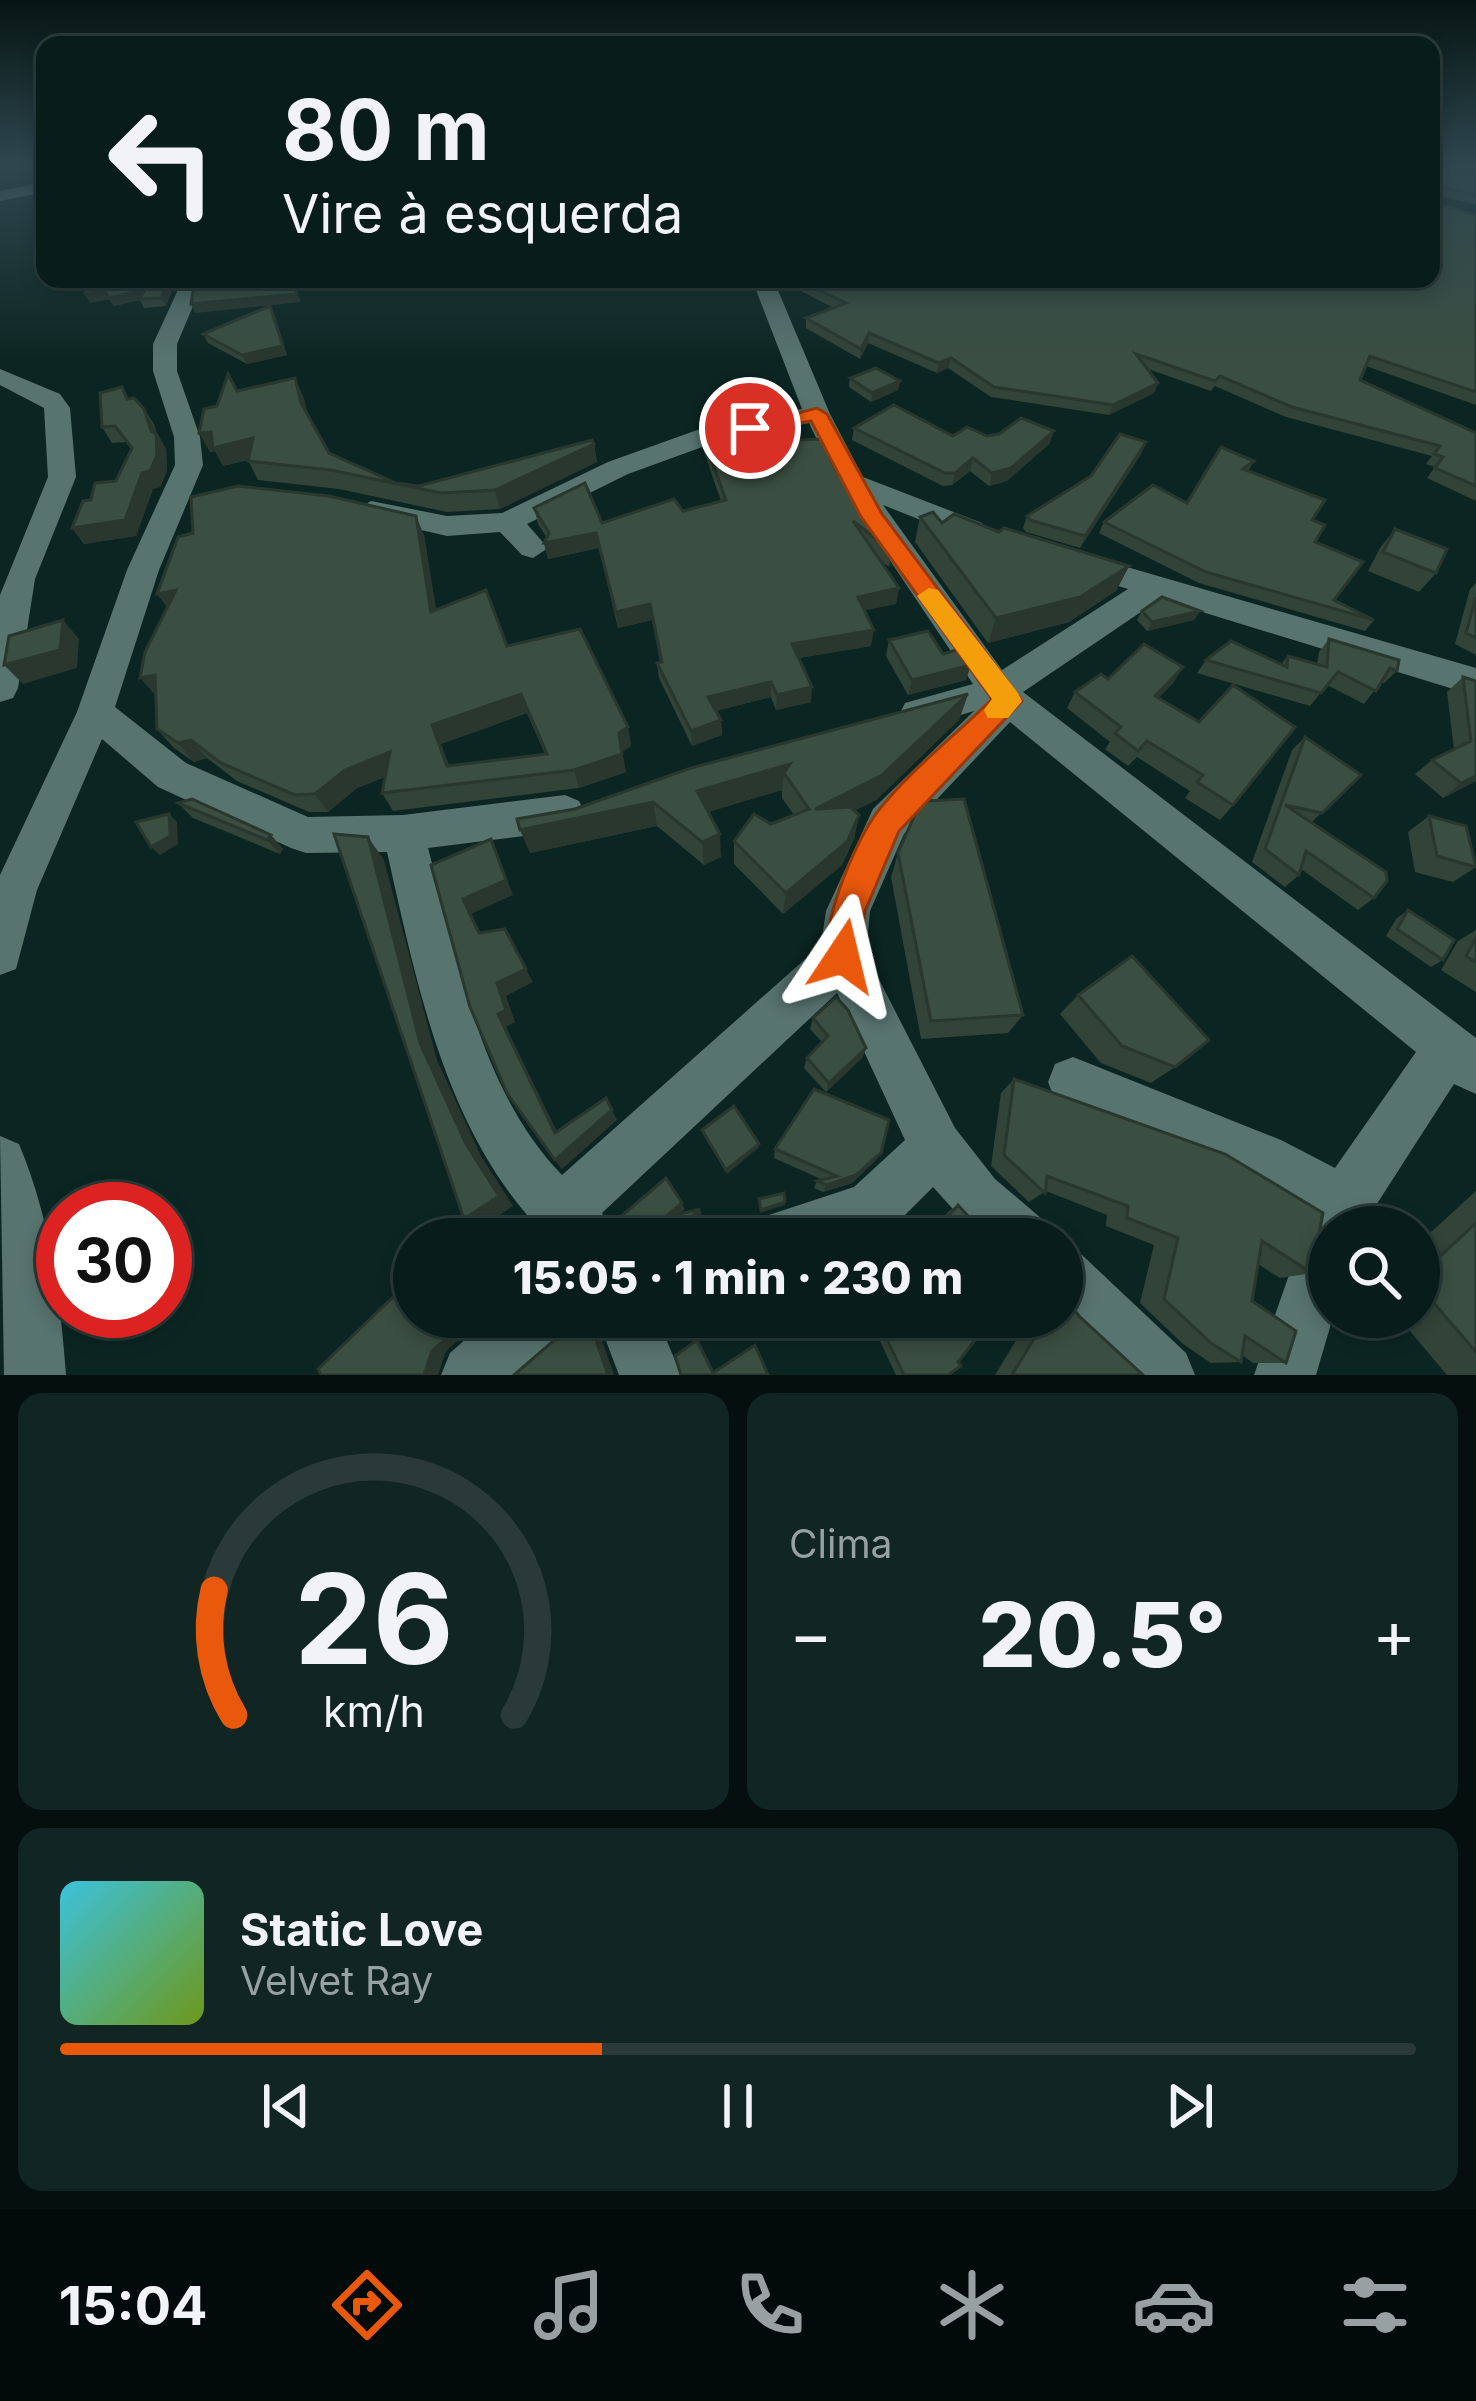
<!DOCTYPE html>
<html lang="pt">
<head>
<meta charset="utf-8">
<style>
  :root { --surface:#081c1a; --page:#112523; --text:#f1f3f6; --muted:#98a1a2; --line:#293a39; --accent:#ea580c }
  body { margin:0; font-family:Inter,sans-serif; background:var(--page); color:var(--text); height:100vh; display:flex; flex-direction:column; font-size:45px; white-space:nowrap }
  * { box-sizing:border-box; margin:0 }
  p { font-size:39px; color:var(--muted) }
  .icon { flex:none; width:66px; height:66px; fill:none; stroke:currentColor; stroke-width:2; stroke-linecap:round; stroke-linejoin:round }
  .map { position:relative; height:1375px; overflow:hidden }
  .drawer { display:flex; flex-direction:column; gap:18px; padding:18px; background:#040f0e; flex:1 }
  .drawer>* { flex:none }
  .top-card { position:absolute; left:36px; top:36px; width:1404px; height:252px; border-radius:24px; box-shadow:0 6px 18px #0003,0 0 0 3px var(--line); background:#081c1a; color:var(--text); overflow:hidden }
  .controls { position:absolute; left:1308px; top:1206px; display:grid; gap:24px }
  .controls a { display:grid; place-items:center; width:132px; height:132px; border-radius:50%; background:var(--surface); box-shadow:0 6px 18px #0003,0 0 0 3px var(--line); font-size:60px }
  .speed { position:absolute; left:36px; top:1182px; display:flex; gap:24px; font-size:60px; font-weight:700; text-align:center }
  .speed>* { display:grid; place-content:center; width:156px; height:156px; border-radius:50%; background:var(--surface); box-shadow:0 6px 18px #0003,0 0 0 3px var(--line); line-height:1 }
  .speed .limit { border:18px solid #d22; background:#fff; color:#111 }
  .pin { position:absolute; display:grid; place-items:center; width:102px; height:102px; color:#fff; margin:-51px; border:6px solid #fff; border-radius:50%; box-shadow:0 3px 12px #0007 }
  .me { position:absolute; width:132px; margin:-66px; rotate:10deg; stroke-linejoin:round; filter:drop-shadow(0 0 9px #0008) }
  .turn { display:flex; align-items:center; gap:42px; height:252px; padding:0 48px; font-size:54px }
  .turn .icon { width:156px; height:156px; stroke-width:2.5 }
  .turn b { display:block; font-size:84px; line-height:102px }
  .big { font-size:90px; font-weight:800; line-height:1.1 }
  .drawer .card { flex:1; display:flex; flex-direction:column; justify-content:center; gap:18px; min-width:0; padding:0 42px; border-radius:24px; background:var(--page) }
  .drawer .dial { align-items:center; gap:0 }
  .dial svg { height:312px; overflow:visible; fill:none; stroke:var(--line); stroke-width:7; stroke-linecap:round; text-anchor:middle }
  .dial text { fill:var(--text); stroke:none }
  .song { display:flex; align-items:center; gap:36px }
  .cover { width:144px; height:144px; border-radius:18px; background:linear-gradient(135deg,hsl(190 70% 55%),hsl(80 70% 35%)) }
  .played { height:12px; border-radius:6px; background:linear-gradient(90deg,var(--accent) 40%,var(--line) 40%) }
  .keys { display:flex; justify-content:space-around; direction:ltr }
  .heat { display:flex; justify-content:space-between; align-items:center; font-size:66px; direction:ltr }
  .drawer .tiles { flex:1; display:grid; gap:18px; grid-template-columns:1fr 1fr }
  .card:last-child { grid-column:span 2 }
  .trip { position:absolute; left:393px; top:1218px; width:690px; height:120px; border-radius:60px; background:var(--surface); box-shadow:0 6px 18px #0003,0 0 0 3px var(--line); font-weight:800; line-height:120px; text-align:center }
  .tabs { display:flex; height:192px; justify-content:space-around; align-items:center; background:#030b0a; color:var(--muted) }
  .tabs .icon { width:84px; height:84px }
  .tabs .current { color:var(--accent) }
  .tabs b { font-size:54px; color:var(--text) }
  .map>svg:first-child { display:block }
</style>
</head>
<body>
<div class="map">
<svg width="1476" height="1375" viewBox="0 0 1476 1375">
  <rect width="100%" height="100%" fill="#0b2622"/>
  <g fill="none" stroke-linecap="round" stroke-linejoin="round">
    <g fill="#58746f" fill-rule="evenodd">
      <path d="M45,182V192L0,201V191Z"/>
      <path d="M178,279H198L199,292L177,344V371L200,437L203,465L159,570L115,707L186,763L308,817L403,815L565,795L579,801L585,813L579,825L565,831L428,848C457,957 480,1091 562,1175L821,945L826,911L873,809L974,711L918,728L905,723L900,713L905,703L973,684L838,483L809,423L716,442L628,474L527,524L548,548L533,558L522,555L500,532L447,536L361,516L356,510L371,501L447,516L502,513L608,462L700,429L802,409L756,290L747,279H769L777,288L830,414L863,477L982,523L986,530L971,540L883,505L1002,670L1128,589L1064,569L1059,562L1075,552L1476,668V696L1160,599L1023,692L1476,1038V1094L1454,1084L1362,1227H1329V1317H1333L1316,1375H1254L1310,1215L1243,1178L1055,1100L1048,1082L1055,1064L1073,1057L1281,1140L1335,1168L1416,1052L1010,722L904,834L870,911L866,954L955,1128L995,1179L1042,1219L1050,1239H980L933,1187L890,1230L866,1239H749L757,1219L854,1187L905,1140L837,993L602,1213L615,1239H549C446,1136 418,989 387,852L306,853L291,848L158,787L102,739L37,890L16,969L0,975V875L77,712L127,570L175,465L174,437L153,371V344L177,292Z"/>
      <path d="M0,369L60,394L70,408L76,477L35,579L18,688L13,698L0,702V595L48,477L44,408L0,385Z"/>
      <path d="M0,1136L19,1144C50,1218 60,1296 66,1375H4Z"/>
      <path d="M1062,1246L1082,1255L1186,1353L1195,1375H1121L1062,1316Z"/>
      <path d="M491,1317H566L557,1338L517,1375H441L450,1353Z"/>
      <path d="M597,1317H657L681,1375H619Z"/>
    </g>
  </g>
  <g fill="#324338" fill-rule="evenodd">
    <path d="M1431,166H1476V204L1432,195L1433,203L1476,215V405L1366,366L1360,380L1476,433V501L1427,478L1435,467L1426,464L1432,456L1286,417L1215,386L1211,391L1148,369L1158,383L1154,393L1109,415L991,397L948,368L937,373L868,343L860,359L806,328V318L834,308L777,279H1431Z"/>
    <path d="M82,279H176L166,306L144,308L140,300L114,306L109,299L90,303Z"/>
    <path d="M274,315L287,355L247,364L208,343L203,334Z"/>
    <path d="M850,378L900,381L898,390L871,402L849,387Z"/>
    <path d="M303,396L308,415L329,453L396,483L419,486L594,444L597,462L500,509L447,512L339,489L258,480L248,460L223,466L215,451L210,452L217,406Z"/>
    <path d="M129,399L144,409L154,424L157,434L166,449L167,471L160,487L153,489L136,536L84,544L72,528L91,500L116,481L132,449L126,442L112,443L102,427Z"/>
    <path d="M854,428L953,436H987L1054,431L1049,444L1007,481L989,486L970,471L952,485L943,486L852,440Z"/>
    <path d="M703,437L799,440L836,470L892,551L889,567L879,559L899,588L896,604L865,610L871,646L799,658L811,702L776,710L771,697L716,711L721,720L722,735L692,746L659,678L657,663L660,662L652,620L618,628L599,548L548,559L544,543L547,538L538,524L534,508L602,523L683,511L721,501L704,452Z"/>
    <path d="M1146,442L1141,454L1080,548L1026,532L1023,528L1027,516Z"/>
    <path d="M1254,461L1248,471L1312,520L1315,542L1334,600L1374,620L1365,631L1199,583L1099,533L1104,522L1187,503Z"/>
    <path d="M920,517L942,523L999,532L1129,566L1116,591L1069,622L988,643L915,542Z"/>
    <path d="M1395,529L1436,573L1419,592L1368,571L1380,548Z"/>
    <path d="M424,535L436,610L507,646L628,727L631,746L622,752L626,772L579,788L393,811L382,793L385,777L357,788L328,812H309L237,781L207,758L194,762L174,748L157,729ZM527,713L545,754L449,765L441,744Z"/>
    <path d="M1476,583V655L1455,644L1470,589Z"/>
    <path d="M1142,611H1200L1194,620L1147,631L1137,620Z"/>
    <path d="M1329,639L1397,671L1384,683L1381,682L1364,704L1327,685L1310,706L1197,673L1206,660L1281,664L1288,656L1317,664L1319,652Z"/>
    <path d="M889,640L943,654L966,680L908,695L886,656Z"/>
    <path d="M1183,667L1173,683L1158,698L1233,805L1220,820L1185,798L1190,791L1137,757L1128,766L1105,749L1110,742L1067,708L1075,692L1108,679Z"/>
    <path d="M1463,677L1476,781L1443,798L1415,774L1432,760L1454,749L1447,692Z"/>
    <path d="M968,694L959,720L876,800L854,811L859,815L854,839L842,865L783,914L734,864V841L794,815L782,798V790L708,812L721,857L704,865L657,826L530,853L575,809Z"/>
    <path d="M1305,737L1361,775L1312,822L1374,898L1358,910L1301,869L1299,875L1285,887L1252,862L1292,750Z"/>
    <path d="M178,803L271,835L283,849L280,854L193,818Z"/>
    <path d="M1429,816L1476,867L1453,882L1415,872L1408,832Z"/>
    <path d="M898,853L1023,1015L1008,1033L921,1039L891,877Z"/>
    <path d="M1408,910L1443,960L1431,967L1386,936L1397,918Z"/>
    <path d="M1476,930V992L1441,970L1458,941Z"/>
    <path d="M1078,995L1175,1067L1151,1083L1101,1063L1060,1014Z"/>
    <path d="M813,1018L866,1048L862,1058L826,1092L804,1068L807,1058L822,1042L810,1029Z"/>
    <path d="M1014,1079L1312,1273L1280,1278L1258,1264L1252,1301L1286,1363H1253L1242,1355L1241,1362L1211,1363L1183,1344L1140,1303L1154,1245L1106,1226L1107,1215L1046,1191L1029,1202L991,1166L1001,1093Z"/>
    <path d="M775,1149L875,1161L852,1183L823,1192L814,1188L817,1181L823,1180L774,1158Z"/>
    <path d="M1476,1191V1375H1447L1398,1317H1419V1243Z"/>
    <path d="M958,1205L987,1237L1004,1239H926L949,1211Z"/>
    <path d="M1079,1316L1143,1375H995L1030,1317Z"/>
    <path d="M872,1317H993L948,1375H896L869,1318Z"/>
  </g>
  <g fill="#29372e">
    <path d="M169,279H176L166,306L161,298Z"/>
    <path d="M292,279L301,302L195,313L191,304Z"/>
    <path d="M146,289L150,297L114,306L109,299L90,303L85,294L104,290Z"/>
    <path d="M270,306L287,355L247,364L242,355Z"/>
    <path d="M869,333L868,343L860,359L861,349Z"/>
    <path d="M951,358L948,368L937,373L939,363Z"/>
    <path d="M295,378L303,396L309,421L301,403Z"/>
    <path d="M900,381L898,390L871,402L872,393Z"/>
    <path d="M1158,383L1154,393L1109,415L1113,405Z"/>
    <path d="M144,409L166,449L167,471L160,487L153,489L136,536L84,544L72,528L125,520L151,431Z"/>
    <path d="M1054,431L1049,444L1007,481L989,486L992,473Z"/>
    <path d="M211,432L253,438L263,456L223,466L215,451L210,452L199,433Z"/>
    <path d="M1146,442L1141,454L1080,548L1085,536Z"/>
    <path d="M594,444L597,462L500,509L495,490Z"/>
    <path d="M973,458L970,471L952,485L955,473Z"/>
    <path d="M416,516L424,535L439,631L431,612Z"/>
    <path d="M596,533L599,548L548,559L544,543Z"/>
    <path d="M1129,566L1116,591L1069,622L988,643L996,618Z"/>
    <path d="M899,588L896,604L856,612L858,597Z"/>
    <path d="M176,590L172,614L157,594Z"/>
    <path d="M650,604L652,620L618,628L616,612Z"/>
    <path d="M1200,611L1194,620L1147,631L1152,622Z"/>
    <path d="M63,620L79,639L77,668L23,684L4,665Z"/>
    <path d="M874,630L871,646L791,659L792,644Z"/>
    <path d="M971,665L966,680L908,695L912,680Z"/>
    <path d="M1183,667L1173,683L1145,712L1155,696Z"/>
    <path d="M155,675L157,697L140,678Z"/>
    <path d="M771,682V697L708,713V697Z"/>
    <path d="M812,687L811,702L776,710L777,695Z"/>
    <path d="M521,694L527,713L441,744L456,784L432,725Z"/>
    <path d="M968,694L959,720L876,800L811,832L815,809Z"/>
    <path d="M721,720L722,735L692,746L691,731Z"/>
    <path d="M628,727L631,746L622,752L626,772L579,788L574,770Z"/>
    <path d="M191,740L207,758L194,762L178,743Z"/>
    <path d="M390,752L400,771L357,788L328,812L315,794L345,770Z"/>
    <path d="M790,764L784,773L782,790L698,815L697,791Z"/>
    <path d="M1476,776V781L1443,798L1461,783Z"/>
    <path d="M653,802L657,826L530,853L520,830Z"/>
    <path d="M169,814L177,822L178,844L160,855L151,847Z"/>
    <path d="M859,815L854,839L842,865L783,914L786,893Z"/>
    <path d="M720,834L721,857L704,865L702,842Z"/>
    <path d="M271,835L283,849L280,854L267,840Z"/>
    <path d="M368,837L384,860L437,1060L481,1156L513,1206L480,1228L464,1219L466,1144L420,1043Z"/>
    <path d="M491,839L513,895L471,914L488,948L463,899Z"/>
    <path d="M526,969L533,982L506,996L515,1022L506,1027L562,1142L555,1133L498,1014L497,983Z"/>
    <path d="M866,1048L862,1058L826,1092L829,1083Z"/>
    <path d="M612,1110L617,1120L562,1169L555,1160Z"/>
    <path d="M759,1144L758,1148L727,1174L726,1170Z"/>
    <path d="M881,1153L875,1161L852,1183L823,1192L827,1185Z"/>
    <path d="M785,1202V1205L760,1213L761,1210Z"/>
    <path d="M682,1203L685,1209L667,1224L664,1218Z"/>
    <path d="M700,1209L702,1216L676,1239H667Z"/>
    <path d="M470,1317H484L446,1351L438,1375H424L432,1351Z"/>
    <path d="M588,1317H594L614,1375H608Z"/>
  </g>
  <g fill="#3a4e41" stroke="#29372e" stroke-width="3" fill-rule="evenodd">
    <path d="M1431,166H1476V195L1437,186L1432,190L1433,203L1476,215V392L1370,356L1360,380L1476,433V486L1435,468L1443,457L1434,454L1440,446L1292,407L1220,376L1215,381L1136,354L1158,383L1113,405L994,387L951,358L939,363L869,333L861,349L806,318L846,303L796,279H1431Z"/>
    <path d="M82,279H169L161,298L139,299L146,289L109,298L104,290L85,294Z"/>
    <path d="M195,279H292L297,294L191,304Z"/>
    <path d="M270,306L283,346L242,355L203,334Z"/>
    <path d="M876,368L900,381L872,393L850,378Z"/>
    <path d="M228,374L237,391L295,378L301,403L329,453L396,483L419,486L592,440L594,444L495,490L441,493L331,470L248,461L253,438L213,448L211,432L199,433L204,409L217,406Z"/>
    <path d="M122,387L127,399L134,398L144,409L151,431L156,434L157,455L150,471L142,473L125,520L72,528L83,501L91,500L95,483L116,481L132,448L115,426L102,427L100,393Z"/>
    <path d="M894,405L953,436L967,427L987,436L999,434L1021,418L1054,431L1011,468L992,473L973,458L955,473H945L854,428Z"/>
    <path d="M792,421L799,440L821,439L836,470L892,551L853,521L899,588L858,597L874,630L792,644L812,687L777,695L771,682L708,697L721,720L691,731L657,663L662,662L650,604L616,612L596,533L544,543L549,533L534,508L585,483L602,523L674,499L683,511L726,500L703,437Z"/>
    <path d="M1120,434L1146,442L1085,536L1030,520L1027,516L1091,476Z"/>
    <path d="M1221,447L1254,461L1243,469L1325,500L1312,520L1325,525L1315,542L1363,562L1334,600L1374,620L1206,572L1104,522L1153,485L1187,503Z"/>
    <path d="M238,486L329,496L416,516L431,612L486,590L507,646L580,629L628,727L619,733L622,754L574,770L382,793L390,752L345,770L315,794L295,795L221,763L191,740L178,743L157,729L155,675L140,678L145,652L176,590L157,594L178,537L193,533L191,497ZM521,694L547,754L447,766L432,725Z"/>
    <path d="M933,512L942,523L954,514L999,532L1004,528L1129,566L1080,597L996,618L920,517Z"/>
    <path d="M1395,529L1447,549L1436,573L1383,552Z"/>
    <path d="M1162,597L1200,611L1152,622L1142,611Z"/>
    <path d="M1476,597V638L1466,633Z"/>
    <path d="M63,620L60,650L4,665L9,636Z"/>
    <path d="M928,631L943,654L960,649L971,665L912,680L889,640Z"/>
    <path d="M1329,639L1399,660L1397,671L1390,668L1376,691L1338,672L1321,693L1206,660L1231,641L1287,667L1288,656L1327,667Z"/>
    <path d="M1144,644L1183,667L1155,696L1199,722L1233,685L1295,727L1233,805L1197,782L1203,775L1147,741L1138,751L1115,733L1121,727L1075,692L1101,674L1108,679Z"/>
    <path d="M1463,677L1476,681V776L1461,783L1432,760L1471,741Z"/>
    <path d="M968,694L882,775L815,809L850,807L859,815L847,842L786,893L734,841L754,814L771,824L809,809L784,773L790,764L697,791L720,834L702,842L653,802L520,830L517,819L575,809L691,768Z"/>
    <path d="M1305,737L1361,775L1322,813L1285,805L1386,872L1387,881L1374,898L1306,851L1299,875L1265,849Z"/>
    <path d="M192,799L271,835L267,840L178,803Z"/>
    <path d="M964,799L1023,1015L931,1021L898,853L916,812L926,801Z"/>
    <path d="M169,814L170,836L151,847L136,822Z"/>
    <path d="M1429,816L1466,826L1476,867L1437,856Z"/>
    <path d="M334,834L368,837L420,1043L466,1144L499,1196L464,1219Z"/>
    <path d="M491,839L506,880L463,899L479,933L505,929L526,969L497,983L506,1010L498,1014L555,1133L606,1098L612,1110L555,1160L507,1093L470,1007L431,865Z"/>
    <path d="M1408,910L1454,940L1443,960L1397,929Z"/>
    <path d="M1476,938V962L1466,956Z"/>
    <path d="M1132,956L1209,1040L1175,1067L1122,1046L1078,995Z"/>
    <path d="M836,997L848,1010L866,1048L829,1083L807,1058L828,1036L813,1018Z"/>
    <path d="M1014,1079L1225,1154L1323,1213L1312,1273L1262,1241L1252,1301L1296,1331L1286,1363L1245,1336L1241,1362L1211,1343L1164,1299L1178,1238L1127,1218L1128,1206L1047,1176L1045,1193L1004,1155Z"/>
    <path d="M814,1089L889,1120L881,1153L856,1175L827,1185L817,1181L837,1176L775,1149Z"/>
    <path d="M734,1106L759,1144L726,1170L702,1130Z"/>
    <path d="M666,1178L682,1203L664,1218L700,1209L667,1239H611L614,1235L611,1225Z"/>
    <path d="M784,1193L785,1202L761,1210L759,1199Z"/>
    <path d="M958,1205L987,1237L1004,1239H929Z"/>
    <path d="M1476,1223V1352L1419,1286V1276Z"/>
    <path d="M414,1277V1317H470L432,1351L424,1375H321L318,1369Z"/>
    <path d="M1062,1294L1079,1316L1143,1375H1012L1047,1317H1062Z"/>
    <path d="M581,1317H588L608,1375H514Z"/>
    <path d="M742,1317H773L742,1323Z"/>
    <path d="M876,1317H993L958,1362L961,1366L948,1375H904Z"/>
    <path d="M697,1340L713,1373L755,1345L768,1375H681L675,1356Z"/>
  </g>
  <linearGradient id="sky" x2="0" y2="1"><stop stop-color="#061513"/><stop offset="0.46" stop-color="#2e474f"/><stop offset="1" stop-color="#2e474f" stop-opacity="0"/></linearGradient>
  <rect width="1476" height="359" fill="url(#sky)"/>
  <path fill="#ea580c" stroke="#983908" stroke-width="3" d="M817,408L827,414L882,514L1022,701L899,831L865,911L855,968L843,973L830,968C816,933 855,840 878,811C910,770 955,736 992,699L861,517L811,421L750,433L740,428Z"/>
  <path fill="#f59e0b" d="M929,588L938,590L1018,693L1022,701L1008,718H988L984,710L992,699L917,596Z"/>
</svg>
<div class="controls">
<a><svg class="icon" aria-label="search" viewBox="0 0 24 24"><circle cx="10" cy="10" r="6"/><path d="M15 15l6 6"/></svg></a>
</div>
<div class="speed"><div class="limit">30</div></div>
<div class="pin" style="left:750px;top:428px;background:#d93025"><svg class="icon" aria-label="arrive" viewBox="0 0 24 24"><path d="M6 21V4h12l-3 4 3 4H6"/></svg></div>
<svg class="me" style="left:843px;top:956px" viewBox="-20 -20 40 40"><path d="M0-17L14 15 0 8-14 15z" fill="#ea580c" stroke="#fff" stroke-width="4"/></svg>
<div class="trip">15:05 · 1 min · 230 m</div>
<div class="top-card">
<div class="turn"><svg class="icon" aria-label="left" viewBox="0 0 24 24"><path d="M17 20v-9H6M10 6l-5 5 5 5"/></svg><div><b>80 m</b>Vire à esquerda</div></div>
</div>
</div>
<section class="drawer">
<div class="tiles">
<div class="card dial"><svg viewBox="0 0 100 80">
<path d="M14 69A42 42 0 1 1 86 69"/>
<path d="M14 69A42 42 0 0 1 9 37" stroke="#ea580c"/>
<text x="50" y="56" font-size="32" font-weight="700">26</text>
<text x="50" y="72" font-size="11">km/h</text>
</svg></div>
<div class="card"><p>Clima</p>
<div class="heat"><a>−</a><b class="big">20.5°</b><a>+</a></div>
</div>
<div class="card">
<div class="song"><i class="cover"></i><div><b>Static Love</b><p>Velvet Ray</p></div></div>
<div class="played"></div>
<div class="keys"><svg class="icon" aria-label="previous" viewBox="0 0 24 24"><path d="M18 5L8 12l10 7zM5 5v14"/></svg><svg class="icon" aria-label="pause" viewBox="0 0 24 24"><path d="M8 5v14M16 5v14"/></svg><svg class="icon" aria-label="next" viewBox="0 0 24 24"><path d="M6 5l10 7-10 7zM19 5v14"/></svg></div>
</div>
</div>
</section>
<nav class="tabs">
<b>15:04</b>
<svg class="icon current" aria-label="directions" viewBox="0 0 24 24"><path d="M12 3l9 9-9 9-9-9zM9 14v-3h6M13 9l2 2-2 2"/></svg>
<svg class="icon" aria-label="music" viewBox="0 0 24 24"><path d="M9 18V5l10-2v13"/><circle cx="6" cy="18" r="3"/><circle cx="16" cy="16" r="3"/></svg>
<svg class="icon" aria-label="phone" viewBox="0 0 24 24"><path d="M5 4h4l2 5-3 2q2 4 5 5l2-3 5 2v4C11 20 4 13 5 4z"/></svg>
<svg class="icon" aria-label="climate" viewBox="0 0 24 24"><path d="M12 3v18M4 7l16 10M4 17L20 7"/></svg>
<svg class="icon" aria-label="car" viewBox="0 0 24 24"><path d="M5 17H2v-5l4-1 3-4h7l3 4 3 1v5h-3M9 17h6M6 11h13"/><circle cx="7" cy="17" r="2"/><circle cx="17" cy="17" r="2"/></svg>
<svg class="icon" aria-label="filters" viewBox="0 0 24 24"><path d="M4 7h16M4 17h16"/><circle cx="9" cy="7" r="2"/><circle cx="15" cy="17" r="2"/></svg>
</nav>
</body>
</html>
